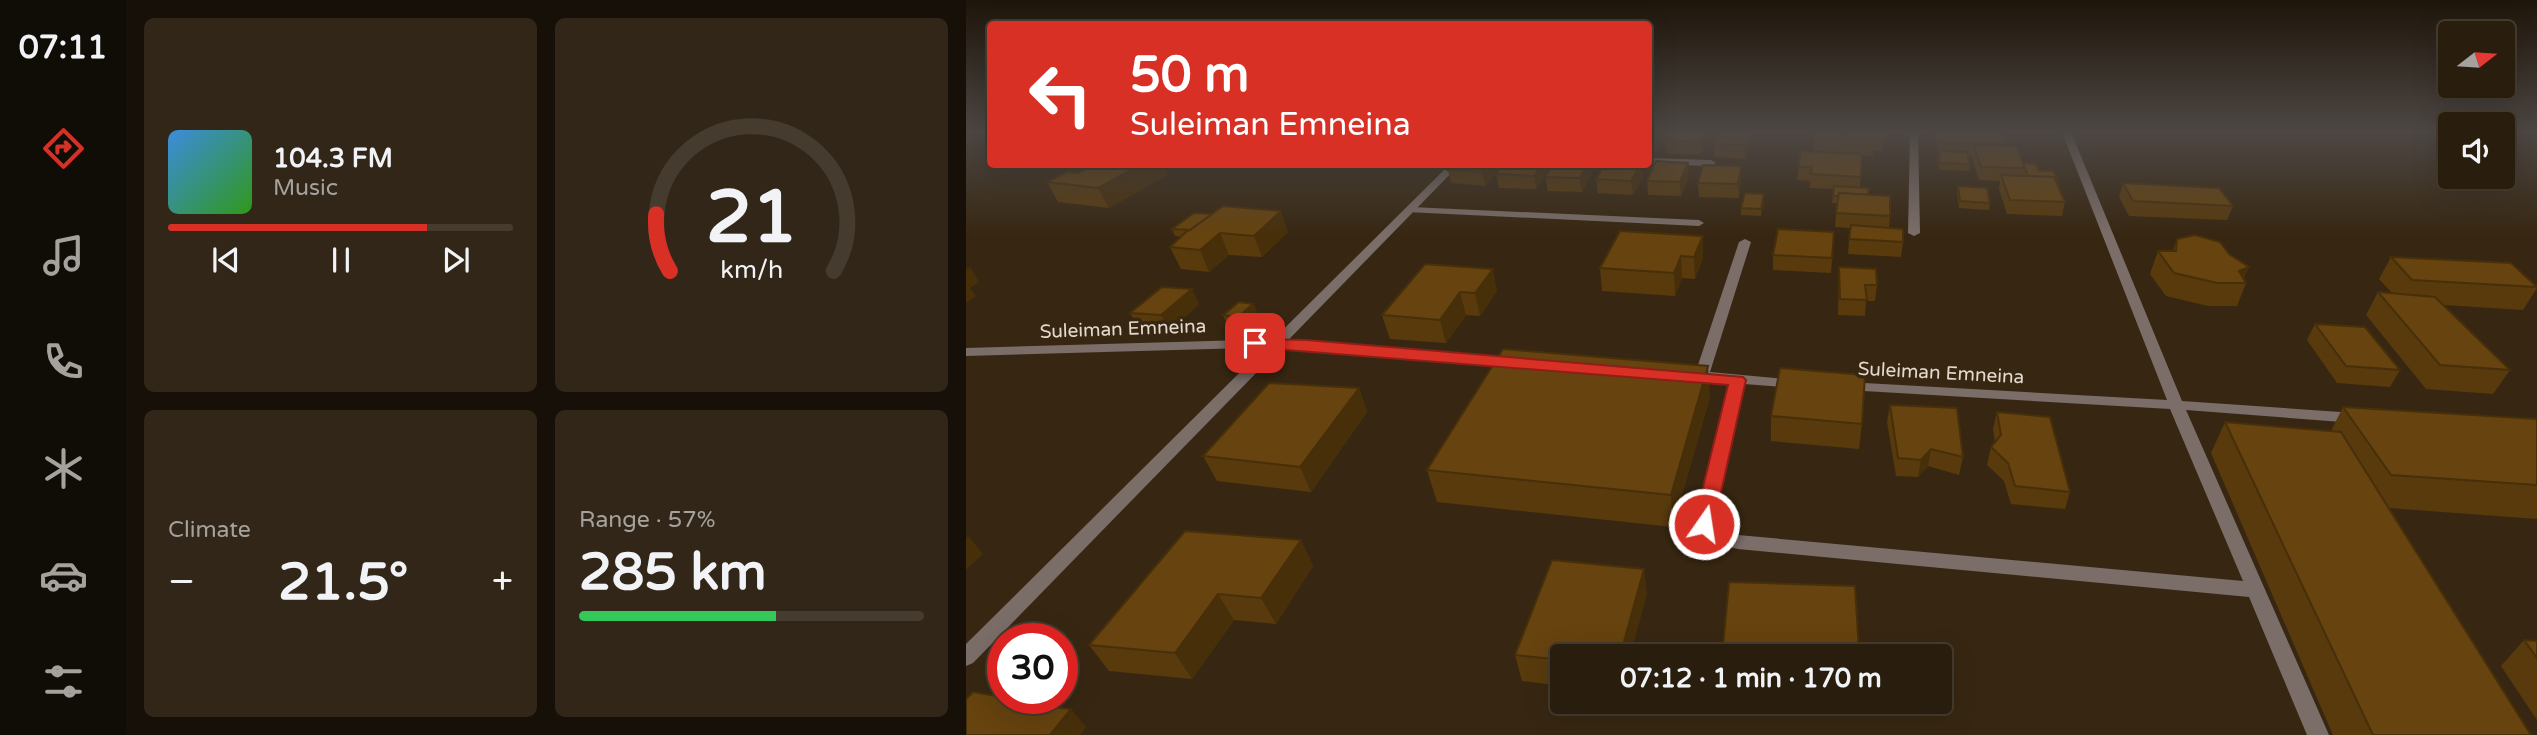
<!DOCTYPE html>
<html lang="en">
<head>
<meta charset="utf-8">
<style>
  :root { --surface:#291d0e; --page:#312617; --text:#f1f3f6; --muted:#a5a29e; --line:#453b2e; --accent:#d93025 }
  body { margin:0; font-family:"Varela Round",sans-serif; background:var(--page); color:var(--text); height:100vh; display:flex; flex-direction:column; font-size:26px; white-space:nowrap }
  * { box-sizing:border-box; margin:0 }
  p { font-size:23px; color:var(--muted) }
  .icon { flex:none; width:38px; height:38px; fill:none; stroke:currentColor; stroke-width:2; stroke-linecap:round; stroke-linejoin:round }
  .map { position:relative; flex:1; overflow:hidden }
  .drawer { display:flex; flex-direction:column; gap:18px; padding:18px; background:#171008; width:840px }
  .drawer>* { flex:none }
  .guide { position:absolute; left:21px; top:21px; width:665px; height:147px; border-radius:7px; box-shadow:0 7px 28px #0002,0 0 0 2px var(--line); background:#d93025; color:#fff; overflow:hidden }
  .needle { width:46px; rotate:73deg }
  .controls { position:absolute; left:1472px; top:21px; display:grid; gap:14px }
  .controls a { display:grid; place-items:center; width:77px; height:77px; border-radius:7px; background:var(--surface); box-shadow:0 7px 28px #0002,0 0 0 2px var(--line); font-size:35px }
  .speed { position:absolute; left:21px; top:623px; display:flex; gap:14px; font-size:35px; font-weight:700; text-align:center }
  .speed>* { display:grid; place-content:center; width:91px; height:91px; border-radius:50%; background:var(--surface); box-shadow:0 7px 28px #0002,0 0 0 2px var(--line); line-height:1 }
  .speed .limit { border:10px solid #d22; background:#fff; color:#111 }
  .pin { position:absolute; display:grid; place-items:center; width:60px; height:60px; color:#fff; margin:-30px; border-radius:14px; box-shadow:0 4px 10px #0006 }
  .me { position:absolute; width:77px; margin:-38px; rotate:13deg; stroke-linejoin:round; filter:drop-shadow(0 0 5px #0008) }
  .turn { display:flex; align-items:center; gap:24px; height:147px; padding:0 28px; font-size:32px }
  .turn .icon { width:91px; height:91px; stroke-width:2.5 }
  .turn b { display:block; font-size:49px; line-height:60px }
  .big { font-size:52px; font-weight:700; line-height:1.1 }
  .drawer .tile { flex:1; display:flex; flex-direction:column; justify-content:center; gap:10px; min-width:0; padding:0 24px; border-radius:10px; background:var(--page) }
  .drawer .dial { align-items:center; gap:0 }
  .dial svg { height:182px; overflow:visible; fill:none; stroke:var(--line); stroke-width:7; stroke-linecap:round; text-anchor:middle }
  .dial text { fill:var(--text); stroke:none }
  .song { display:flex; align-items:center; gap:21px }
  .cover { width:84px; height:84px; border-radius:10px; background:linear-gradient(135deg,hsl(210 70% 55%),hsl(110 70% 35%)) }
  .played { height:7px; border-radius:4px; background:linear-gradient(90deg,var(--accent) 75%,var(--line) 75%) }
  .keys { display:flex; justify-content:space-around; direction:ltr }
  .heat { display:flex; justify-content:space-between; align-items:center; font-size:38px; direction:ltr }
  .charge { height:10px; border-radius:5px; background:linear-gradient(90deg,#34c759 57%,var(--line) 0) }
  .drawer .tiles { flex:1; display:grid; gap:18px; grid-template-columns:repeat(2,1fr) }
  .trip { position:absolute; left:584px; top:644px; width:402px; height:70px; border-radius:7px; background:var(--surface); box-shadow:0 7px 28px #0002,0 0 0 2px var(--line); font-weight:700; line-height:70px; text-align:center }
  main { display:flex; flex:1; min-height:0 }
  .dock { display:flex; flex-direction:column; width:126px; justify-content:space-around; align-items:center; background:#100c06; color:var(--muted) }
  .dock .icon { width:49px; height:49px }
  .dock .on { color:var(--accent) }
  .dock b { font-size:32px; color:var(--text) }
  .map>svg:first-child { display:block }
</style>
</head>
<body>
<main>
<nav class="dock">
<b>07:11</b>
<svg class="icon on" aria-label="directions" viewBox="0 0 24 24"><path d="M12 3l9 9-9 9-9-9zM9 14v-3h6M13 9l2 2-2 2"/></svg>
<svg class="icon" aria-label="music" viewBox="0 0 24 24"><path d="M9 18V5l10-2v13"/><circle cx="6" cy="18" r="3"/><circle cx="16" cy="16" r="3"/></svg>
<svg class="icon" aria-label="phone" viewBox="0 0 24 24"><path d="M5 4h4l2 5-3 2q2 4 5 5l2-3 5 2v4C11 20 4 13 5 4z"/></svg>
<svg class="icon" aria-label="climate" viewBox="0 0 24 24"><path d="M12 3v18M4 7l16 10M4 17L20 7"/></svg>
<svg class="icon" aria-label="car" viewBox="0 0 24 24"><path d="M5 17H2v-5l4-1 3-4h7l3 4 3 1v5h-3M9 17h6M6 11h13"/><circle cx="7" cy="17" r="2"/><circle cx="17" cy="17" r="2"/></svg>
<svg class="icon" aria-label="filters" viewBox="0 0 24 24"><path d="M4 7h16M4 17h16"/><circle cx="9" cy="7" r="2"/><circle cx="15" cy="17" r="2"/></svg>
</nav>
<section class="drawer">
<div class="tiles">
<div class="tile">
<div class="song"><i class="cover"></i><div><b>104.3 FM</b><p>Music</p></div></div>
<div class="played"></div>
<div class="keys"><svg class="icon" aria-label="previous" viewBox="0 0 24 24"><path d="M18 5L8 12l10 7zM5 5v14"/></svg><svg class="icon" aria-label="pause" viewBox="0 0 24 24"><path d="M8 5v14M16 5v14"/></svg><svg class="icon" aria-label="next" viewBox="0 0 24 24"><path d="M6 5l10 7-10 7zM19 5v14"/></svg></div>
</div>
<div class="tile dial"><svg viewBox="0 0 100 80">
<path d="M14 69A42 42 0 1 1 86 69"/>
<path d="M14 69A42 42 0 0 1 8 44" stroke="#d93025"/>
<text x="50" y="56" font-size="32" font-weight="700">21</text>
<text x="50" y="72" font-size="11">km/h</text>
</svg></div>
<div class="tile"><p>Climate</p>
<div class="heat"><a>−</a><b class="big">21.5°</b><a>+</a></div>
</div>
<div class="tile"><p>Range · 57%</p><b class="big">285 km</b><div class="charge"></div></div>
</div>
</section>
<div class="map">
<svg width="1571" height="735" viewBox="0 0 1571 735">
  <rect width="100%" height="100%" fill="#372712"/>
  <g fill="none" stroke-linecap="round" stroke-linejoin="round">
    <g fill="#7b6e69" fill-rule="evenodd">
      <path d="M944,132H952L954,233L948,236L942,233Z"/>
      <path d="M1096,132H1105L1216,401L1389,413L1397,418L1389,423L1220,410L1363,735H1341L1283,597L772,549L744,542L729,524L764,383L724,379L717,375L719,372L730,371L773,242L779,239L785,242L744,372L830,380L837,384L830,388L778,384L747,522L756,532L772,535L1277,581L1204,409L881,390L874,386L881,382L1201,400Z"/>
      <path d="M682,158L745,160L750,163L745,166L682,164Z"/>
      <path d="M445,207L733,220L738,223L733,226L441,212L440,210Z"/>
      <path d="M315,339L547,357L554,361L547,365L315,347L0,356V348Z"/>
    </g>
    <path fill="#7b6e69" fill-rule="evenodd" d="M484,164H494L7,663L0,666V644Z"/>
  </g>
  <g fill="#583a0d">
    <path d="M682,132H696V139L686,157L682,156Z"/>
    <path d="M704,132H743V139L735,155L700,153L699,140Z"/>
    <path d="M785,132V142L779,159L748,157V144Z"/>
    <path d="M848,132H919L917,151H907V156L896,155L894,188L902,195L924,216L923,228L937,242L935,257L882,254L884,228L869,227L871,203H866L868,189L844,188V181L831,180L832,167L867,153L847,151Z"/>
    <path d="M968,132H1036L1040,144V146L1057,163L1092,180L1091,183L1099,202L1096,216L1041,214L1033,189L1034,181L1013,180L1006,158V156H1002L1004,164L1003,171L973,170L971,158L972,151Z"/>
    <path d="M127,164H196L201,175L143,208L92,202L81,182L112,173L128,165Z"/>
    <path d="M487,164H584V169L587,164H625L626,173L616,192L582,191L579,177L581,174L570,189L533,188L530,174L531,172L519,186L485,183L482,170Z"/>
    <path d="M639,164H676L677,177L667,195L632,193L630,179Z"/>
    <path d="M723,177L715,196L682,195L681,181Z"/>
    <path d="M775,179L773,198L733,197L732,183Z"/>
    <path d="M1157,183L1267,206L1261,220L1163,216L1153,197Z"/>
    <path d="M992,186L1024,203L1023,210L993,208L991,193Z"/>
    <path d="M798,201L795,216L775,215V208Z"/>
    <path d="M206,229L322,232L296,257L263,255L243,272L215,269L204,247L216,237L209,236Z"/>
    <path d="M654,231L737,258L729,279L716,278L709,296L636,291L634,268Z"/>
    <path d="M868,232L865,273L807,270V255Z"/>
    <path d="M1211,239L1278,279L1280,283L1271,306H1242L1200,296L1184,274L1192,251H1207Z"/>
    <path d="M1425,257L1571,286V288L1557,310L1478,305L1544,370L1527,394L1460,389L1400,315L1412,292L1426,293L1413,279Z"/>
    <path d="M459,264L531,291L514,316L500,315L480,343L424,339L416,315Z"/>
    <path d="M873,267L911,285L909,301H900L899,316L872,315Z"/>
    <path d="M233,304L203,331L173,329L164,313Z"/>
    <path d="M287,304L291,312L276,325L261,324L257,315Z"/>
    <path d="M1349,324L1434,370L1424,387L1371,383L1341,340Z"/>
    <path d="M393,388L401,412L345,492L251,481L237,456Z"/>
    <path d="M744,397L707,527L471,502L461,470Z"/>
    <path d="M924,405L997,457L993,475L962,466L952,477L930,476L921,422Z"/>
    <path d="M1377,407L1571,419V519L1423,508L1565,735H1367L1245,453L1259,422L1365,431Z"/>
    <path d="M1031,412L1104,492L1099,509L1045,504L1038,481L1021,465L1025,447L1029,442L1027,429Z"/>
    <path d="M805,416L896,424L893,449L805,441Z"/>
    <path d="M335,540L347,566L310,624L268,620L226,679L143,671L123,645Z"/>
    <path d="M681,595L597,656V686L556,681L549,655Z"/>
    <path d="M1558,640L1571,641V720L1535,666Z"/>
    <path d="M757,647L893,652L892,656H757Z"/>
  </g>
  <g fill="#472f0a">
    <path d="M691,132H696V139L686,157L685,143Z"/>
    <path d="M739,132H743V139L735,155V142Z"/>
    <path d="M784,132H785V142L779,159V145Z"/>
    <path d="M722,163L723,177L715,196L714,182Z"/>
    <path d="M176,164H196L201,175L143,208L132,188Z"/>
    <path d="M523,164H538L519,186L516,172Z"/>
    <path d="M576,164H584V169L570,189L568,176Z"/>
    <path d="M621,164H625L626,173L616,192L614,178Z"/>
    <path d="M675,164L677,177L667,195L665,181Z"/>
    <path d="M775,166V179L773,198L772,184Z"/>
    <path d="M798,194V201L795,216V209Z"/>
    <path d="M315,211L322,232L296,257L288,236Z"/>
    <path d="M254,233L263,255L243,272L234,250Z"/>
    <path d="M737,236V258L729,279L728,257Z"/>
    <path d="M715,256L716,278L709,296L708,273Z"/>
    <path d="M4,267L13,282L4,288L10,296L0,303V269Z"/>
    <path d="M1283,267L1276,283L1273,271Z"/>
    <path d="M527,269L531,291L514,316L509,293Z"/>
    <path d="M226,289L233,304L203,331L195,315Z"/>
    <path d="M494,292L500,315L480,343L474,320Z"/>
    <path d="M287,304L291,312L276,325L272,317Z"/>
    <path d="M742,366L744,397L707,527L705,495Z"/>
    <path d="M393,388L401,412L345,492L334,467Z"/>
    <path d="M965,449L962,466L952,477L955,460Z"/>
    <path d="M2,536L17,554L0,570V538Z"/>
    <path d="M335,540L347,566L310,624L295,598Z"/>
    <path d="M678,569L681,595L664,656H654Z"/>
    <path d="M252,594L268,620L226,679L209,653Z"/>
    <path d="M105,709L120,727L114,735H84Z"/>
  </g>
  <g fill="#66430f" stroke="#472f0a" stroke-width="2">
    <path d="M682,132H691L685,143H682Z"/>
    <path d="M704,132H739L735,142L699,140Z"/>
    <path d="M753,132H784L779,145L748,144Z"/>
    <path d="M850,132H912L906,133L908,137Z"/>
    <path d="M972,132H1036L1040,144L975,142Z"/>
    <path d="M1008,145L1050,146L1059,168L1015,167Z"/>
    <path d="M835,151L896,154L895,177L845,174L846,167H832Z"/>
    <path d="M972,151L1001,152L1004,164L974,163Z"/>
    <path d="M690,161L722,163L714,182L681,181Z"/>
    <path d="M1057,163L1070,164L1073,171H1087L1092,180H1089L1088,177L1062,176Z"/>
    <path d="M130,164H176L132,188L81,182L101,172L112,173Z"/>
    <path d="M487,164H523L516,172L482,170Z"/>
    <path d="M537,164H576L568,176L530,174Z"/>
    <path d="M587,164H621L614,178L579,177Z"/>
    <path d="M639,164H675L665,181L630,179Z"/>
    <path d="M737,165L775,166L772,184L732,183Z"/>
    <path d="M1035,175L1088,177L1099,202L1044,200Z"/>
    <path d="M1157,183L1253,188L1267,206L1167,201Z"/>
    <path d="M868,186L903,188L902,195L873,193L872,196H867Z"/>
    <path d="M992,186L1021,188L1024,203L994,201Z"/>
    <path d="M779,193L798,194L795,209L775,208Z"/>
    <path d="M873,193L924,196V216L870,213Z"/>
    <path d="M257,206L315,211L288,236L254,233L234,250L204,247L220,232Z"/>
    <path d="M228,213L246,214L224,230L206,229Z"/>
    <path d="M885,225L937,229V242L883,239Z"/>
    <path d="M812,229L868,232L866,258L807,255Z"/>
    <path d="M654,231L737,236L728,257L715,256L708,273L634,268Z"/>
    <path d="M1229,235L1254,242L1263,254L1283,267L1273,271L1280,283H1251L1208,273L1192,251H1210L1211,239Z"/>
    <path d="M1425,257L1545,263L1571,287L1446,280Z"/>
    <path d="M459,264L527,269L509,293L494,292L474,320L416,315Z"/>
    <path d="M873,267L910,269L911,285H899L901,300L874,299Z"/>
    <path d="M196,287L226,289L195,315L164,313Z"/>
    <path d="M1412,292L1469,297L1544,370L1474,365Z"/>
    <path d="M273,302L287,304L272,317L257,315Z"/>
    <path d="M1349,324L1399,327L1434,370L1380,366Z"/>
    <path d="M537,349L742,366L705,495L461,470Z"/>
    <path d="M814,368L899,375L896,424L805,416Z"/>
    <path d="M303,383L393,388L334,467L237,456Z"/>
    <path d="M924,405L991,408L997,457L965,449L955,460L932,458Z"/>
    <path d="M1377,407L1571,419V485L1425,475Z"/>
    <path d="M1031,412L1084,417L1104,492L1049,486L1042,463L1025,447L1035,435Z"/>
    <path d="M1259,422L1375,432L1565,735H1407Z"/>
    <path d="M219,531L335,540L295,598L252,594L209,653L123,645Z"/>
    <path d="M586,560L678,569L654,656H597V660L549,655Z"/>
    <path d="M763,582L889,586L893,652L757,647Z"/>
    <path d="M1558,640L1571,641V658Z"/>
    <path d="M7,692L37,697V698H42L39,702L105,709L84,735H0V699Z"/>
  </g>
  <linearGradient id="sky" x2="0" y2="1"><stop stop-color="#1e150a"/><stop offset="0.56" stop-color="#4d4744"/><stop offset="1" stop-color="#4d4744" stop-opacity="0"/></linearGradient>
  <rect width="1571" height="235" fill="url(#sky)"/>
  <path fill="#d93025" stroke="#8d1f18" stroke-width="2" d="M289,339L341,340L777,377L780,380L748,524L745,530L738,532L731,530L728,524L762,385L283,347L281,343L283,340Z"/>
  <g text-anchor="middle" stroke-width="7" stroke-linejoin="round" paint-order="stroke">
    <g font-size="19" fill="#e4d9cd" stroke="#372712">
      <text transform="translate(157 328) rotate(-2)" y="7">Suleiman Emneina</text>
      <text transform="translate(975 372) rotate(3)" y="7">Suleiman Emneina</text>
    </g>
  </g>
</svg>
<div class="controls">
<a><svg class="needle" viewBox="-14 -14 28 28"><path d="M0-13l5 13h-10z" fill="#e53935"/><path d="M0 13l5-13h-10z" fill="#a5a29e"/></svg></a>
<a><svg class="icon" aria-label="sound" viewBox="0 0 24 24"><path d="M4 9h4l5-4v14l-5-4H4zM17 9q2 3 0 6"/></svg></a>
</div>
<div class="speed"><div class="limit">30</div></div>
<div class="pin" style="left:289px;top:343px;background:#d93025"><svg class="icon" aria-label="arrive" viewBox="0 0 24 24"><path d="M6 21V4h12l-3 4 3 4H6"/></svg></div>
<svg class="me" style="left:738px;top:524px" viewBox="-20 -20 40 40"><circle r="17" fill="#d93025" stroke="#fff" stroke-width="3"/><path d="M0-11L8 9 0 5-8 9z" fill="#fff"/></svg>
<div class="trip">07:12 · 1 min · 170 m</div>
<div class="guide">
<div class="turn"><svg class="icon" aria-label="left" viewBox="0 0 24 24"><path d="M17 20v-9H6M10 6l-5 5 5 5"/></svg><div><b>50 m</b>Suleiman Emneina</div></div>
</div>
</div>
</main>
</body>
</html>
